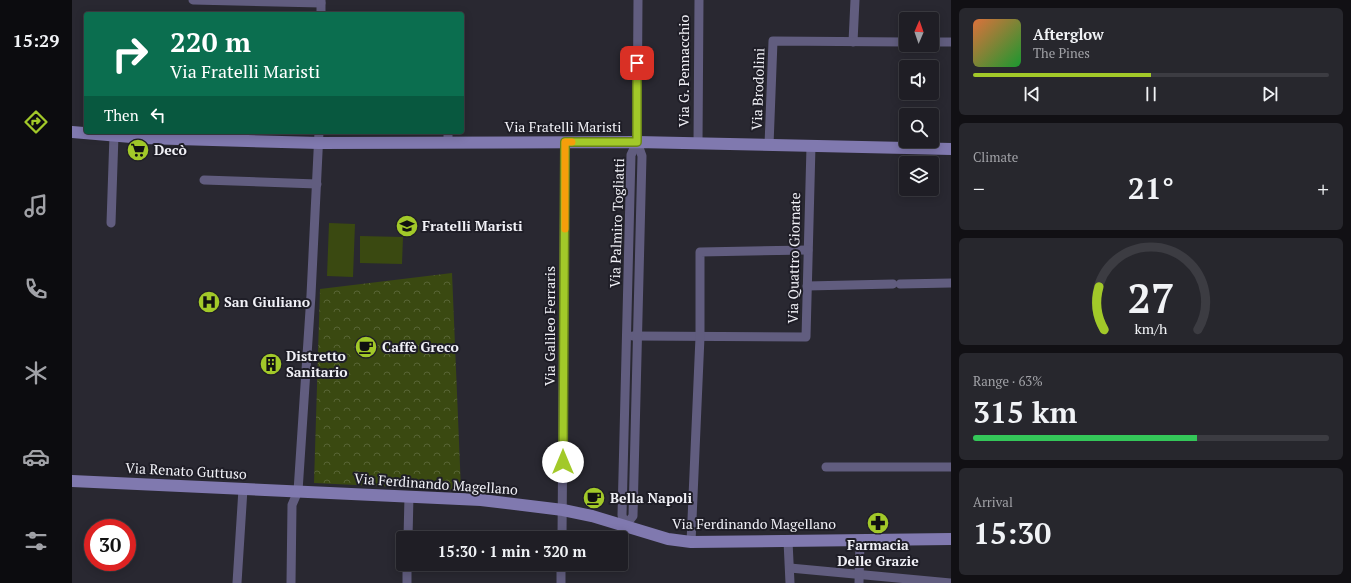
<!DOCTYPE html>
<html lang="en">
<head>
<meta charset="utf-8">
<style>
  :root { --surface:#1f1e25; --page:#27272d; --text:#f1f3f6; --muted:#a1a2a7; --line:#3c3c42; --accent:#a2c929 }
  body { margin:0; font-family:"PT Serif",serif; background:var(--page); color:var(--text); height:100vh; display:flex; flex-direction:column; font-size:15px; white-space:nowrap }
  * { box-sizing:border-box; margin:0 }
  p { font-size:13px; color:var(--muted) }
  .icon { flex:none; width:22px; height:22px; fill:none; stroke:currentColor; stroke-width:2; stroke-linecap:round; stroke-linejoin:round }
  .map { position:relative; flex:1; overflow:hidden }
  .sheet { display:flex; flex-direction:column; gap:8px; padding:8px; background:#111014; width:400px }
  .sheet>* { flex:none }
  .hud { position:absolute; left:12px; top:12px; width:380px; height:122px; border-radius:4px; box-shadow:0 2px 10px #0003,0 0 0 1px var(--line); background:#0b6e4f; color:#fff; overflow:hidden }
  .needle { width:26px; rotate:2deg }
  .controls { position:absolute; left:827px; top:12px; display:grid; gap:8px }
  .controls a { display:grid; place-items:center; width:40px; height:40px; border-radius:4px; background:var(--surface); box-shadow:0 2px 10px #0003,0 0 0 1px var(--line); font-size:20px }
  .speed { position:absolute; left:12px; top:519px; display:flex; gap:8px; font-size:20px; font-weight:700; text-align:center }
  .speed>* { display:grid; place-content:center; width:52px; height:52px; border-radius:50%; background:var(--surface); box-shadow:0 2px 10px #0003,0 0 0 1px var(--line); line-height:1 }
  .speed .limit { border:6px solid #d22; background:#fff; color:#111 }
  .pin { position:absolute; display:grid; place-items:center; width:34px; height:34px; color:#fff; margin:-17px; border-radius:8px; box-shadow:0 2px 6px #0006 }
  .me { position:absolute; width:44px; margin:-22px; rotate:0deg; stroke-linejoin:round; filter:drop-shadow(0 0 3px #0008) }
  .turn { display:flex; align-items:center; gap:14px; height:84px; padding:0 20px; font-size:18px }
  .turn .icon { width:52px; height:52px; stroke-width:2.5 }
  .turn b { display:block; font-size:28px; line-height:34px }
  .then { display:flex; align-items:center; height:38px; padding:0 20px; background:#0003; gap:8px; font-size:15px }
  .big { font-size:30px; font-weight:700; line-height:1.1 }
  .sheet .card { flex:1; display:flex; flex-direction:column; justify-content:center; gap:6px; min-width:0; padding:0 14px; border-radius:6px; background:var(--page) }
  .sheet .dial { align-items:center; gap:0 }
  .dial svg { height:104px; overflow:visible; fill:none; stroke:var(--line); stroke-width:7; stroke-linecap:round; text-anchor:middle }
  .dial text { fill:var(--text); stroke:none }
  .song { display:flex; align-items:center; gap:12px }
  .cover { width:48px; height:48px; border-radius:6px; background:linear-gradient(135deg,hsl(20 70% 55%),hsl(130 70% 35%)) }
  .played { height:4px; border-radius:2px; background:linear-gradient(90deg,var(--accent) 50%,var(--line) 50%) }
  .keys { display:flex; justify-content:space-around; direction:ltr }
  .heat { display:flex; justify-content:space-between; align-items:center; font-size:22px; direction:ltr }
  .charge { height:6px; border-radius:3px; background:linear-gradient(90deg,#34c759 63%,var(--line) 0) }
  .trip { position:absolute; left:324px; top:531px; width:232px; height:40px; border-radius:4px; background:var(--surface); box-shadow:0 2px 10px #0003,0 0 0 1px var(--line); font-weight:700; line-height:40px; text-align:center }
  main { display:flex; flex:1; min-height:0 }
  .tab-bar { display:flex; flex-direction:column; width:72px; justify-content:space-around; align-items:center; background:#0c0c0f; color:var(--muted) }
  .tab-bar .icon { width:28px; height:28px }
  .tab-bar .selected { color:var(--accent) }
  .tab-bar b { font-size:18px; color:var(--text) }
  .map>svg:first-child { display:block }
</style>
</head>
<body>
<main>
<nav class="tab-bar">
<b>15:29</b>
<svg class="icon selected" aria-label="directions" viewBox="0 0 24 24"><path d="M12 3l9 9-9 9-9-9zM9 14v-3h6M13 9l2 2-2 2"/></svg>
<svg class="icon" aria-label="music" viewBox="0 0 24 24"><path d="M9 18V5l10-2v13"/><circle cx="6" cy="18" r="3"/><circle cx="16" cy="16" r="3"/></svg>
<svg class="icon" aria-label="phone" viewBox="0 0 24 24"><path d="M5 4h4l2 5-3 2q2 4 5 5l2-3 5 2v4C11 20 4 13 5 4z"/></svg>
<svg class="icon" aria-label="climate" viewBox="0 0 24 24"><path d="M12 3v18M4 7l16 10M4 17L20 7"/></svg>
<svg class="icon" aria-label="car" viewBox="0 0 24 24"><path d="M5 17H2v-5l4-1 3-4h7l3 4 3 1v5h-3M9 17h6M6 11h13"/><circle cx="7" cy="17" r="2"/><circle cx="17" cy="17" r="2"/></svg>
<svg class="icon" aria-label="filters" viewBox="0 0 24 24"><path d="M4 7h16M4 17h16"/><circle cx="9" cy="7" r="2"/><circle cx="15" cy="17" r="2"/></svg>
</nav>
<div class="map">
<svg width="879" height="583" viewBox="0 0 879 583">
  <defs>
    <pattern id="park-crowns" width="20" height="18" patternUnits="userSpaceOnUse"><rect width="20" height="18" fill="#3a4911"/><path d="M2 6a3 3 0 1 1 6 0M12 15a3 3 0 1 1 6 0" fill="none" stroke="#576434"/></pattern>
  </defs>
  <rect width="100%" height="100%" fill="#292831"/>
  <path fill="url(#park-crowns)" d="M380,273L389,490L242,483L248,289Z"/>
  <g fill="#3a4911">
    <path d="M257,223L283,224L281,277L255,276Z"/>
    <path d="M288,236L331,237L330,264L288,263Z"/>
  </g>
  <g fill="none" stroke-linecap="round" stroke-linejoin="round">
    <g stroke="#615d7f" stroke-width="9">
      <path d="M121,0L249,3"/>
      <path d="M249,14V0"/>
      <path d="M781,42L783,0"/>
      <path d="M860,42H879"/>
      <path d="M376,132V142"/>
      <path d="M626,143L627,0"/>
      <path d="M697,145L701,41L834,42"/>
      <path d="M132,180L245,184"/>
      <path d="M39,223L42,135"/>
      <path d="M828,284L879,283"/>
      <path d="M735,286L821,284"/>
      <path d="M561,336L734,337L739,146"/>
      <path d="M754,467H879"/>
      <path d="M553,526L561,516L570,156L565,142L566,0"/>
      <path d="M553,526L550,515L559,155L565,142"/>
      <path d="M336,538L337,496"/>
      <path d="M490,538L493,142"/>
      <path d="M716,541L718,583"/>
      <path d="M619,542L628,337V252L736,250"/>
      <path d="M718,568L879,583"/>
      <path d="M165,583L171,489"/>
      <path d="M219,583L220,505L226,491L239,295L247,132"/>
      <path d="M335,583V564"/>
      <path d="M489,583V564"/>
      <path d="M787,583L788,540"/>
    </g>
    <g stroke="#8079af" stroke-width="12">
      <path d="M0,132L71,138L247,143L565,142L879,149"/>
      <path d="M0,481L409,500L491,510L520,516L596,539L619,542L879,539"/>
    </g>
  </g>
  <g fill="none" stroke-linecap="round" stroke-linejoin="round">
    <g stroke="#69831b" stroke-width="10">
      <path id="route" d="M491,462L493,142H565V63"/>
    </g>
    <use href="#route" stroke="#a2c929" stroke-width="7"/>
    <path stroke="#f59e0b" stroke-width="7" d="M493,229V142H500"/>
  </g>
  <defs>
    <g id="supermarket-disc" transform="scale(1.15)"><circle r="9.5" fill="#a2c929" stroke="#1f1e27"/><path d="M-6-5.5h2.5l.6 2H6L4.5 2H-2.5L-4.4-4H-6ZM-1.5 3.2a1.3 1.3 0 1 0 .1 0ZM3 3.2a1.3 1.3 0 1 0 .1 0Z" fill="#111"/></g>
    <g id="school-disc" transform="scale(1.15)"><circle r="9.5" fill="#a2c929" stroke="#1f1e27"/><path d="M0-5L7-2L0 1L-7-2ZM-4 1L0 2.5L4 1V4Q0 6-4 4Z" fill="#111"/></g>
    <g id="hospital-disc" transform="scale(1.15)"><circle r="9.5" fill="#a2c929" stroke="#1f1e27"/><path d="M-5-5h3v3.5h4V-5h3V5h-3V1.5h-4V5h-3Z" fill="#111"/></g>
    <g id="cafe-disc" transform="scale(1.15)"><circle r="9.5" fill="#a2c929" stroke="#1f1e27"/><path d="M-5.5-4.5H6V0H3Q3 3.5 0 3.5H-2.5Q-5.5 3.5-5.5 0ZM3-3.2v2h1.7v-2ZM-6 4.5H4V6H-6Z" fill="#111"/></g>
    <g id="building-disc" transform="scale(1.15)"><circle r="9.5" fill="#a2c929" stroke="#1f1e27"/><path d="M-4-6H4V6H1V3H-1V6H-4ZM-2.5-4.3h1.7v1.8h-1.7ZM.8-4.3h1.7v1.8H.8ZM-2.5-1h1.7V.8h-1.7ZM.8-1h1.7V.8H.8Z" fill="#111"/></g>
    <g id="pharmacy-disc" transform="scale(1.15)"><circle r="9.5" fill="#a2c929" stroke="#1f1e27"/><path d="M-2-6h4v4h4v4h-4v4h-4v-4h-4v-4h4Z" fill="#111"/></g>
  </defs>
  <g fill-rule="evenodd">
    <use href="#supermarket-disc" x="66" y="150"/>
    <use href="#school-disc" x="335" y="226"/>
    <use href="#hospital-disc" x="137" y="302"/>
    <use href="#cafe-disc" x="294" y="347"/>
    <use href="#building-disc" x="199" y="364"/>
    <use href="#cafe-disc" x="522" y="498"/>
    <use href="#pharmacy-disc" x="806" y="523"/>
  </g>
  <g text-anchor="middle" stroke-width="4" stroke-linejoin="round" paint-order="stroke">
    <g font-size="14" fill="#f1f1f7" stroke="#1f1e27">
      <text transform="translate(612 71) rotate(-90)" y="5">Via G. Pennacchio</text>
      <text transform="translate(686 89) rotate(-88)" y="5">Via Brodolini</text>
      <text x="491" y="132">Via Fratelli Maristi</text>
      <text transform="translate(545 223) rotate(-88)" y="5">Via Palmiro Togliatti</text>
      <text transform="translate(722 258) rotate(-89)" y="5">Via Quattro Giornate</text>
      <text transform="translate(478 326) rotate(-90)" y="5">Via Galileo Ferraris</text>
      <text transform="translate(114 471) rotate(3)" y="5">Via Renato Guttuso</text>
      <text transform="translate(364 484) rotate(4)" y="5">Via Ferdinando Magellano</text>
      <text x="682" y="529">Via Ferdinando Magellano</text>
    </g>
    <g font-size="14" font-weight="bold" fill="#f1f1f7" stroke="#1f1e27" text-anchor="start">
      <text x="82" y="155">Decò</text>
      <text x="350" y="231">Fratelli Maristi</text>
      <text x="152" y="307">San Giuliano</text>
      <text x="310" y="352">Caffè Greco</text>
      <text x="214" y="361">Distretto<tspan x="214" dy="16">Sanitario</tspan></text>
      <text x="538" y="503">Bella Napoli</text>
      <text x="806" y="550" text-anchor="middle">Farmacia<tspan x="806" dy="16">Delle Grazie</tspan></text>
    </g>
  </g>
</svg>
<div class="controls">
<a><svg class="needle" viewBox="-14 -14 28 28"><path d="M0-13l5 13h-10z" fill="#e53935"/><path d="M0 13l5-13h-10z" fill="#a1a2a7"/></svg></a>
<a><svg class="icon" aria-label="sound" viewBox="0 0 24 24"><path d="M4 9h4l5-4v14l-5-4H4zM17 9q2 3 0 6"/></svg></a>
<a><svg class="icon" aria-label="search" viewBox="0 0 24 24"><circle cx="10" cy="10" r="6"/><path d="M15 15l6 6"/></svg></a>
<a><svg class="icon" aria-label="layers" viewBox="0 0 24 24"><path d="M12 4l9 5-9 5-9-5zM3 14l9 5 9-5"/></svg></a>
</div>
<div class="speed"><div class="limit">30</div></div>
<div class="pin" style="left:565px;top:63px;background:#d93025"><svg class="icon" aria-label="arrive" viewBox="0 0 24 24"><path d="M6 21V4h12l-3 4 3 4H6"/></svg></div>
<svg class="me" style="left:491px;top:462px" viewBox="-20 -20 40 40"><circle r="19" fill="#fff"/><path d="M0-13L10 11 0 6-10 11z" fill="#a2c929"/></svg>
<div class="trip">15:30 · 1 min · 320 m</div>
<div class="hud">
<div class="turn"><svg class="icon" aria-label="right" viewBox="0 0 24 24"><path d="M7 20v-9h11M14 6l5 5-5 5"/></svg><div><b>220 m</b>Via Fratelli Maristi</div></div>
<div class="then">Then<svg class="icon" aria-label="left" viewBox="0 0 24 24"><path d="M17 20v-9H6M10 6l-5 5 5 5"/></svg></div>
</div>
</div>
<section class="sheet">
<div class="card">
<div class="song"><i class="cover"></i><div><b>Afterglow</b><p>The Pines</p></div></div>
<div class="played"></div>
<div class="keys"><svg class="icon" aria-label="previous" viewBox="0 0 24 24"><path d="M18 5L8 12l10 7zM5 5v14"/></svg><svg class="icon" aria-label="pause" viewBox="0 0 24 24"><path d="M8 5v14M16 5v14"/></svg><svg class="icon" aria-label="next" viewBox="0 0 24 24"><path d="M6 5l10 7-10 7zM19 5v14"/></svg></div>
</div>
<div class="card"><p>Climate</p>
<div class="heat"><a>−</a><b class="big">21°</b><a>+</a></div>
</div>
<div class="card dial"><svg viewBox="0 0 100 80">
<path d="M14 69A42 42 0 1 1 86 69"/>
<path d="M14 69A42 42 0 0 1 10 36" stroke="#a2c929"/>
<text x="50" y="56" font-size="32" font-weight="700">27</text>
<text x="50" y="72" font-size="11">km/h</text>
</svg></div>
<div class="card"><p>Range · 63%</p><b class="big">315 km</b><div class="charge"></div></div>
<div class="card"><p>Arrival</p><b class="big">15:30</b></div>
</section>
</main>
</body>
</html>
